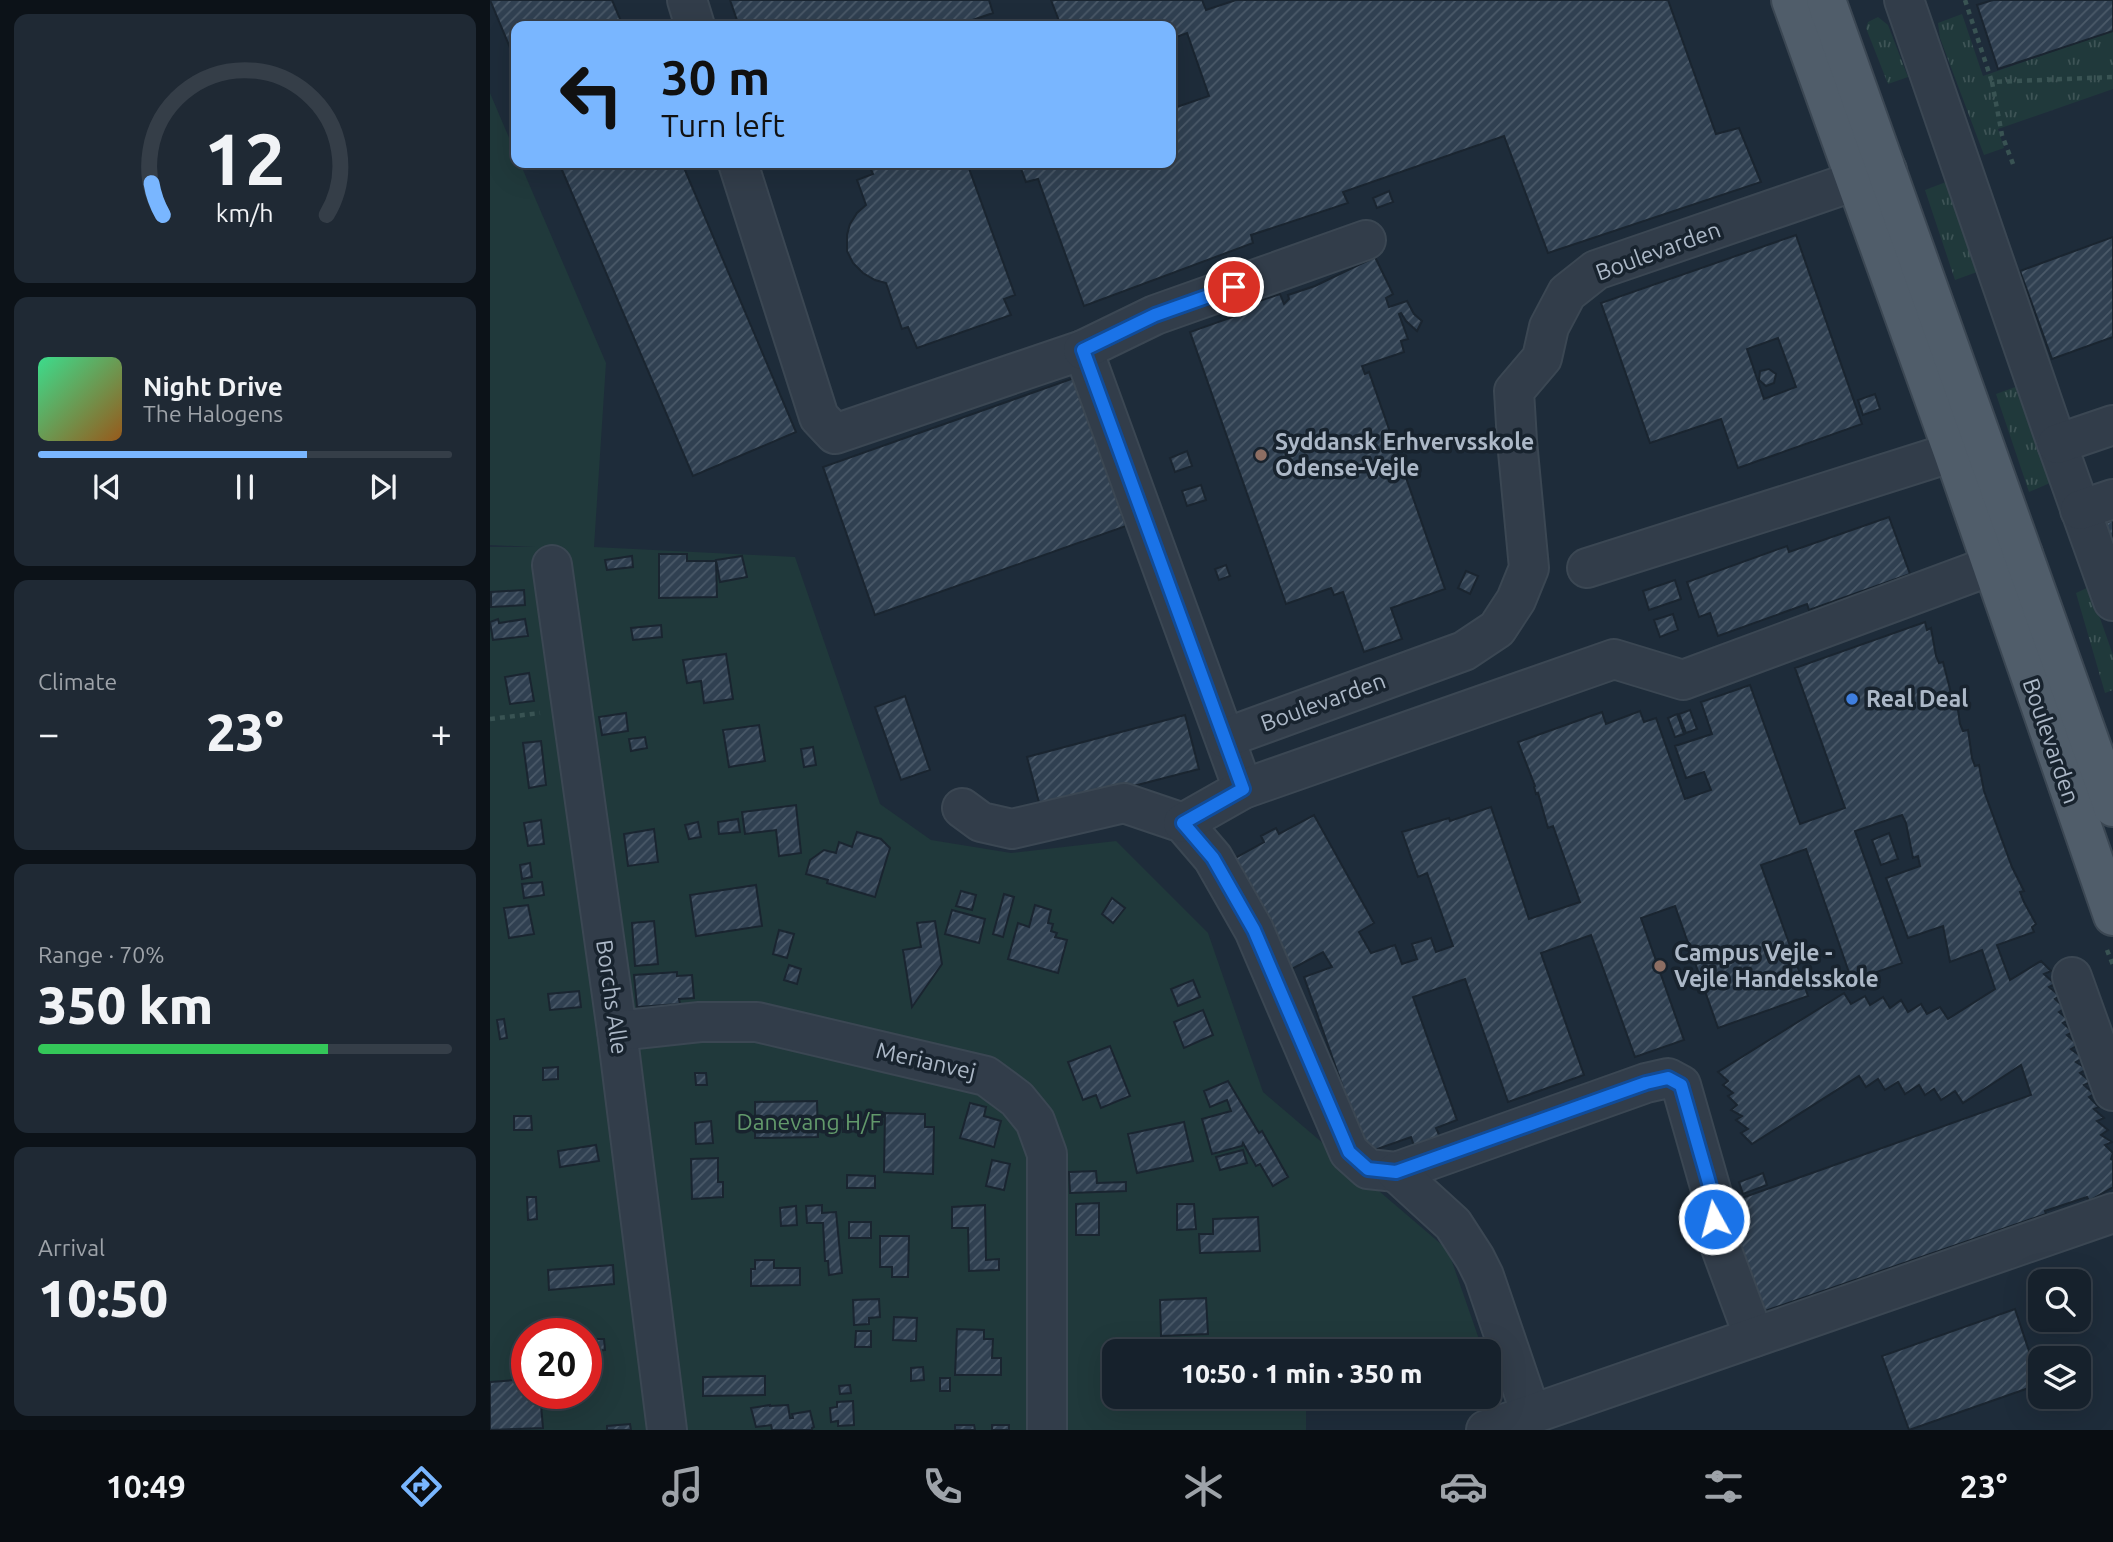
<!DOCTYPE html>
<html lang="en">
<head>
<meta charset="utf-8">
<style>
  :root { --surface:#16212c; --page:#1f2934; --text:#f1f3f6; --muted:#9ea3a9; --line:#353e48; --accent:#79b6ff }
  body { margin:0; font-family:Ubuntu,sans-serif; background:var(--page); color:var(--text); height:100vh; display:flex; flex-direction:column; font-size:26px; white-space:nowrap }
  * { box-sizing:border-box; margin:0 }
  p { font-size:23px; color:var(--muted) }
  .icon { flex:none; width:38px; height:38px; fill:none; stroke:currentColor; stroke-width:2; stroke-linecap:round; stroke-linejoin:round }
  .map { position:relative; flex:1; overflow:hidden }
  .sheet { display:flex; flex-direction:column; gap:14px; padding:14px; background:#0c1218; width:490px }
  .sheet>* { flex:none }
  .banner { position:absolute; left:21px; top:21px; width:665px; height:147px; border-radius:14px; box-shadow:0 7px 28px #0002,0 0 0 2px var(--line); background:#79b6ff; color:#111; overflow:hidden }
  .fabs { position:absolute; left:1538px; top:1269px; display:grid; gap:14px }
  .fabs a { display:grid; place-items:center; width:63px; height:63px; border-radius:14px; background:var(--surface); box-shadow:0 7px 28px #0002,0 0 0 2px var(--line); font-size:35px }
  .speed { position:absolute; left:21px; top:1318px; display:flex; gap:14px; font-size:35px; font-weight:700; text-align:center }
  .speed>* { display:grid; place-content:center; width:91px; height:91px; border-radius:50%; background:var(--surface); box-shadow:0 7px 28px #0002,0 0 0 2px var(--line); line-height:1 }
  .speed .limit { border:10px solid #d22; background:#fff; color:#111 }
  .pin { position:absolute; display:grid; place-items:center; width:60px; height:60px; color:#fff; margin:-30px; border:4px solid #fff; border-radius:50%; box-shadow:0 2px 7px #0007 }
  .me { position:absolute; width:77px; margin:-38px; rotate:353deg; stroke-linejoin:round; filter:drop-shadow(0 0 5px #0008) }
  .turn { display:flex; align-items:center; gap:24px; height:147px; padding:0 35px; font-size:32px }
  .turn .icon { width:91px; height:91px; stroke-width:2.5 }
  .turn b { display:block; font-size:49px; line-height:60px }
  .big { font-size:52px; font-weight:800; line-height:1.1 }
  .sheet .tile { flex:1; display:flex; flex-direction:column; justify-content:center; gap:10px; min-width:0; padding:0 24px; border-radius:14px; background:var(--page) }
  .sheet .dial { align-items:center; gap:0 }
  .dial svg { height:182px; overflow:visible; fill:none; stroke:var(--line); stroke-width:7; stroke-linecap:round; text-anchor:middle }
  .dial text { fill:var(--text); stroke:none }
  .song { display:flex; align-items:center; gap:21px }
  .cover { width:84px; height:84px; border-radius:10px; background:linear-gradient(135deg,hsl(150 70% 55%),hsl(30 70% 35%)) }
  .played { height:7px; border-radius:4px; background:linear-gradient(90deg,var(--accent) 65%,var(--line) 65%) }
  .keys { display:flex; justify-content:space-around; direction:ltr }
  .heat { display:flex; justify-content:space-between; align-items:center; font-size:38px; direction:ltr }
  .charge { height:10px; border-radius:5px; background:linear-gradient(90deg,#34c759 70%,var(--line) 0) }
  .trip { position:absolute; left:612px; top:1339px; width:399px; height:70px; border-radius:14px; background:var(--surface); box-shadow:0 7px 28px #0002,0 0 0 2px var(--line); font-weight:800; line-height:70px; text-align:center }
  .tabs { display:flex; height:112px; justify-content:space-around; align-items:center; background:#090d12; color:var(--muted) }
  .tabs .icon { width:49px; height:49px }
  .tabs .on { color:var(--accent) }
  .tabs b { font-size:32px; color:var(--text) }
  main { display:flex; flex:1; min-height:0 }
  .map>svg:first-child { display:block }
</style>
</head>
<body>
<main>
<section class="sheet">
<div class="tile dial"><svg viewBox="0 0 100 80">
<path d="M14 69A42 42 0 1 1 86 69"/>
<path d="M14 69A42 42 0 0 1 9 55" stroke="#79b6ff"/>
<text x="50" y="56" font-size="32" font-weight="700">12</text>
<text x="50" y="72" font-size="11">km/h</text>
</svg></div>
<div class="tile">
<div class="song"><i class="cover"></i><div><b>Night Drive</b><p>The Halogens</p></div></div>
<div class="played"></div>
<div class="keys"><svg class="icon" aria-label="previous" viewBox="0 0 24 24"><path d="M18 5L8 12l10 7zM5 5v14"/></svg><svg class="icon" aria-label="pause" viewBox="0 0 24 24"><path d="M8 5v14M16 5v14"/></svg><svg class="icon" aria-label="next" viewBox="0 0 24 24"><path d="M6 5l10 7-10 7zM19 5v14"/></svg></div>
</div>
<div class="tile"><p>Climate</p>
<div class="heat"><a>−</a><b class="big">23°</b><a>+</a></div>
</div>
<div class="tile"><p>Range · 70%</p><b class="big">350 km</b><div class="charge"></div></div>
<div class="tile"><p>Arrival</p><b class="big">10:50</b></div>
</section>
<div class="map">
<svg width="1623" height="1430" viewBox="0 0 1623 1430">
  <defs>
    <pattern id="grass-tufts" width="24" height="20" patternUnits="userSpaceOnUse" patternTransform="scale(1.75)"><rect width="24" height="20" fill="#20393b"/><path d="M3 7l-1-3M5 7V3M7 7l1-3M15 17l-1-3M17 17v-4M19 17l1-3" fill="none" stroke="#3e5456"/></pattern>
    <pattern id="building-hatch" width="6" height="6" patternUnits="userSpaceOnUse" patternTransform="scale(1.75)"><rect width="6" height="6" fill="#304051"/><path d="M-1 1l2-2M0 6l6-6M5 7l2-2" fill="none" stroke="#4b5a69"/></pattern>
  </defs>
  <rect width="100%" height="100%" fill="#1e2c3a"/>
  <g fill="url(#grass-tufts)">
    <path d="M1472,14L1493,76L1623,31V89L1508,129L1514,148L1494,155L1450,38L1448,23Z"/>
    <path d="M1388,17L1398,25L1418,77L1398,84L1376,28L1378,22Z"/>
    <path d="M1456,182L1487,272L1465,280L1435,190Z"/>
    <path d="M1528,386L1560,483L1539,492L1506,394Z"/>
    <path d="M1599,587L1623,655V690L1615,693L1586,593Z"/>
  </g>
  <path fill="#20393b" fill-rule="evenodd" d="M0,93L26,154V163H30L116,363L104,547L305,557L390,804L441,840L521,853L626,841L718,933L773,1092L958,1250L990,1342L817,1339L816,1351H625V1396L816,1397V1430H0V547H45L0,545ZM37,1334H96V1393H37Z"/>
  <g fill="url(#building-hatch)" stroke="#1a2530" stroke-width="2" fill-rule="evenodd">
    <path d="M0,0H122L133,26H26V62Z"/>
    <path d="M240,0H499L503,13L465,26H249Z"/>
    <path d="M561,0H712L716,10L746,0H1178L1226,134L1249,128L1271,182L1058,253L1014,136L853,192L858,203L761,235L763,243L594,306L548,179L536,182L529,163H681V109L719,96L697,33L681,39V26H571Z"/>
    <path d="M1503,0H1623V31L1508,69L1487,5Z"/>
    <path d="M69,163H192L306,432L203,476Z"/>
    <path d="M378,163H477L525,295L514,299L521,315L427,348L418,327L412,329L396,283L385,280L373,273L363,263L357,251V235L360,224L367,213L376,205L367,180L383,174Z"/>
    <path d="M899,191L903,202L887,208L883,198Z"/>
    <path d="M1306,235L1372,424L1248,468L1231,419L1160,443L1111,303ZM1288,338L1306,387L1274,399L1257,349Z"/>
    <path d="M1623,237V337L1562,359L1530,271Z"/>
    <path d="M885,257L903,294L896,298L899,307L917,301L924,314L932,321L927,331L916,321L911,313L909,314L918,339L911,341L914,352L872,366L875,374L879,372L955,589L901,608L912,639L874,652L853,592L844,595L841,588L796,604L700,332L754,313L752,307L790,294L794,304L799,299L798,295L825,286Z"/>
    <path d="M1279,369L1286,374L1284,383L1276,386L1269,380L1270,371Z"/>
    <path d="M584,378L636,526L385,615L333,467Z"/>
    <path d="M1385,394L1390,409L1373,415L1368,400Z"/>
    <path d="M697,451L702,466L685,472L680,458Z"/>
    <path d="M711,485L716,500L697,506L692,491Z"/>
    <path d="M1399,517L1420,574L1319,610L1317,604L1228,636L1220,613L1209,617L1197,582L1297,546L1299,552Z"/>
    <path d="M1623,520V547L1615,523Z"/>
    <path d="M169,554H197V561H226L227,597L169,598Z"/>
    <path d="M142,556L143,567L117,570L115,560Z"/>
    <path d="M252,556L257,577L230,582L226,560Z"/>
    <path d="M736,565L740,576L729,580L725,569Z"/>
    <path d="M976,571L988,576L980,594L968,588Z"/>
    <path d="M1185,580L1191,599L1159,610L1153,591Z"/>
    <path d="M34,590L35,605L1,607V592Z"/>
    <path d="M1183,614L1188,630L1170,637L1164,620Z"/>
    <path d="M8,619L9,623L35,619L38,636L3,640L0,622Z"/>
    <path d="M1435,622L1437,630L1441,628L1446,656L1449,663L1453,662L1462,697L1466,696L1470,724L1473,731L1478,730L1482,758L1485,766L1489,765L1494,791L1522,867L1534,891L1530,892L1534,902L1546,924L1542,927L1544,932L1507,945L1520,980L1551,961L1561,971L1554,974L1565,984L1559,987L1570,996L1565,999L1575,1008L1569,1012L1579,1020L1573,1023L1583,1032L1577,1035L1588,1045L1581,1049L1593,1058L1586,1062L1597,1069L1590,1073L1601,1082L1594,1085L1604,1094L1599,1097L1609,1107L1604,1109L1614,1118L1607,1121L1618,1130L1611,1135L1622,1142L1615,1145L1623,1153L1621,1159L1623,1160V1187L1599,1201L1597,1197L1555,1211L1556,1214L1272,1312L1235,1204L1541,1095L1531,1065L1473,1103L1465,1091L1451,1100L1444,1089L1435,1095L1429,1085L1415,1094L1408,1082L1395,1090L1388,1079L1376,1087L1369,1076L1262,1144L1251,1133L1258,1129L1246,1120L1252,1116L1241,1110L1247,1105L1238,1096L1243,1093L1233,1085L1238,1081L1228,1072L1354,993L1361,1004L1375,996L1380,1005L1393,997L1400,1008L1411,1000L1418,1012L1431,1004L1437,1014L1450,1007L1458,1019L1505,989L1492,950L1460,962L1453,926L1418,938L1396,878L1430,866L1428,856L1423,858L1416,823L1412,815L1365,831L1412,963L1362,981L1316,849L1271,865L1318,996L1228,1028L1185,906L1151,918L1194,1040L1145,1057L1101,935L1051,953L1094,1075L1018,1102L975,979L923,997L967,1120L946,1128L950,1137L924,1146L921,1137L876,1153L814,977L842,967L833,952L800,970L740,861L774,842L771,836L786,828L789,834L824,815L884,923L869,932L881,953L905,945L912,964L927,959L922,944L941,938L946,952L963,946L937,873L928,877L912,832L959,818L960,821L1001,807L1039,919L1090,902L1063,826L1058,828L1048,793L1046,794L1044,787L1045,786L1028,742L1112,712L1116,724L1150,711L1154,722L1166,718L1195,799L1221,790L1214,772L1196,778L1185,746L1222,734L1211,702L1260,685L1310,824L1355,808L1305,668Z"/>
    <path d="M171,625L172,637L143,640L141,628Z"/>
    <path d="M236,654L243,699L214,703L211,681L197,683L193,660Z"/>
    <path d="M39,673L44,701L20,704L15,677Z"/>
    <path d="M415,696L440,770L411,780L385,707Z"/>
    <path d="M1200,710L1207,729L1196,733L1189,714Z"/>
    <path d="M136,713L138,731L112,735L109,717Z"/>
    <path d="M1187,714L1194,734L1185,737L1178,718Z"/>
    <path d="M695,715L709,769L551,810L537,757Z"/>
    <path d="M269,725L275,761L239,767L233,730Z"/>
    <path d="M155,737L157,748L141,751L139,739Z"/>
    <path d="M51,741L56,785L39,788L33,743Z"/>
    <path d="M323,747L326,765L314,767L311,749Z"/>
    <path d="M306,805L311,853L289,856L286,830L255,834L252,812Z"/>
    <path d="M248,819L250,832L229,834L228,822Z"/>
    <path d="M51,820L54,844L38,846L34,823Z"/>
    <path d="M208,822L211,837L199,839L195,825Z"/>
    <path d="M164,829L168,862L138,866L134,834Z"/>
    <path d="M367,832L391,839L400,848L385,897L337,883L338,880L316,874L320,860L334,850L346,853L349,842L362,847Z"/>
    <path d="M1399,833L1408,859L1391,865L1382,840Z"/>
    <path d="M40,863L42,877L32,879L30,865Z"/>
    <path d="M52,882L54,895L34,898L32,884Z"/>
    <path d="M266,885L272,926L206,936L200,895Z"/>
    <path d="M471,891L486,895L482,910L466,906Z"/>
    <path d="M514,894L524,897L513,937L503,934Z"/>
    <path d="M622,898L635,908L623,923L612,914Z"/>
    <path d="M38,905L44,934L19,938L14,908Z"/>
    <path d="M545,905L561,910L558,923L563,924L561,931L567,933L565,937L577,940L568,973L518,959L528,923L539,927Z"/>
    <path d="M462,910L495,919L489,943L455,934Z"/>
    <path d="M164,921L168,964L145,966L142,923Z"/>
    <path d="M445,921L452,964L422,1007L413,950L431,947L427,923Z"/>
    <path d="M289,930L304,934L297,958L283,954Z"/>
    <path d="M299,965L311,969L307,984L294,980Z"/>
    <path d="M187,972V976L202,975L204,998L189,999L190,1004L147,1007L144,975Z"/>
    <path d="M703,980L710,997L688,1006L681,989Z"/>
    <path d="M89,991L91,1007L60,1010L58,994Z"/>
    <path d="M713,1010L723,1035L694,1048L684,1022Z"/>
    <path d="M14,1019L17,1038L10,1039L7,1020Z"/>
    <path d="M620,1046L640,1096L611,1108L606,1095L593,1100L578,1062Z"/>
    <path d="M68,1067V1079L53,1080V1068Z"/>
    <path d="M205,1073H216L217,1085H206Z"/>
    <path d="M738,1081L769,1133L772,1131L798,1177L783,1186L770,1164L766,1166L753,1143L752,1146L722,1154L712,1119L741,1111L737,1100L720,1107L714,1091Z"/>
    <path d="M327,1101L328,1137L265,1138V1102Z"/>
    <path d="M480,1103L496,1107L494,1116L511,1121L504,1147L470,1138Z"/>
    <path d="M395,1113L435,1114V1127H444L443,1174L394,1172Z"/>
    <path d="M24,1116H41L42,1130H24Z"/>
    <path d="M369,1119L370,1131L353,1132L352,1120Z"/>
    <path d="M221,1121L223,1143L206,1144L205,1123Z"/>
    <path d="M694,1122L703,1161L647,1173L638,1134Z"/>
    <path d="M106,1145L109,1161L70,1167L68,1151Z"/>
    <path d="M753,1150L757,1163L730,1170L726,1157Z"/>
    <path d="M228,1158V1182H233V1197L202,1199L201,1159Z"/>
    <path d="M502,1160L520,1164L514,1190L496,1186Z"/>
    <path d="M606,1171L607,1183L636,1182V1191L580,1193L579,1172Z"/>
    <path d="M1273,1173L1277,1185L1253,1194L1249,1182Z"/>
    <path d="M357,1175L385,1176V1188H357Z"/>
    <path d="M37,1197H46L47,1219L38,1220Z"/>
    <path d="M609,1203V1235H586V1204Z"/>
    <path d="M687,1204H704L706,1229L687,1230Z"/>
    <path d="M332,1205V1213L346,1212L352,1273L339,1275L338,1261H335L333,1223H317L316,1206Z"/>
    <path d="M495,1205L496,1260L509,1259V1270L479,1271L478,1228H462V1207Z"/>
    <path d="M306,1206L307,1225L291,1226L290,1208Z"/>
    <path d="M768,1217L770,1251L710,1253L709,1234H723V1219Z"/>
    <rect x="359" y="1222" width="22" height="16"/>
    <path d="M390,1236H419L418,1277H402V1267H390Z"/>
    <path d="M265,1260H284V1268H310V1285L261,1286V1269H265Z"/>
    <path d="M123,1265L124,1284L59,1290L58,1270Z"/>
    <path d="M716,1298L718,1334L671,1336L670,1300Z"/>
    <path d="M389,1299L390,1317L379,1318V1324L364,1325L363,1300Z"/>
    <path d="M1525,1309L1550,1384L1419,1430L1392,1356Z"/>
    <path d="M404,1317L427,1318L426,1341L403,1340Z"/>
    <path d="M467,1329L494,1330V1339H503L502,1358H511V1375H465Z"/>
    <path d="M366,1331H381V1347H365Z"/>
    <path d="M96,1339H114L115,1350L96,1351Z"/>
    <path d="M433,1367L434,1380L421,1381V1368Z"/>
    <path d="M275,1376V1395L213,1396V1377Z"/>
    <rect x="450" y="1378" width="10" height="13"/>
    <path d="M37,1379V1393H50L53,1428L0,1430V1382Z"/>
    <path d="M360,1385L361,1393L350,1394L349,1386Z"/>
    <path d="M363,1401L364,1425L348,1426V1421L341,1422L340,1408L347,1407V1402Z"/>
    <path d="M280,1405V1406L298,1405L300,1418H303L302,1414L320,1411L324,1427L322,1428V1430H282L281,1425L266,1427L261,1408Z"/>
    <path d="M140,1424L141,1430H117V1426Z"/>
    <path d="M465,1425H484L485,1430H465Z"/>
    <rect x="502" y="1425" width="17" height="5"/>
  </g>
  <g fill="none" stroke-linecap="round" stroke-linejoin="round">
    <g stroke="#3b4753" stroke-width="42">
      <g id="minor">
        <path d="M197,0L205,26"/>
        <path d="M1414,0L1567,444L1623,601"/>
        <path d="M248,163L329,417L345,434L593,350L753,789"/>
        <path d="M593,350L665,315L876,240"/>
        <path d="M1567,444L1623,425"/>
        <path d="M1590,510L1623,499"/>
        <path d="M62,565L127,1031L177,1430"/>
        <path d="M1097,568L1463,452"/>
        <path d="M735,738L974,651L1007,629L1026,600L1039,568L1027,441L1024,391L1052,358L1059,327L1077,293L1106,270L1397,170"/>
        <path d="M472,808L491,822L522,829L634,803L693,823L723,858L764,930L859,1152L878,1169L906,1172L1156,1083L1178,1078L1191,1085L1223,1197L1228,1240L1264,1337"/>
        <path d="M693,823L753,789L1124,659L1193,680L1533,554"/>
        <path d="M1582,977L1623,1091"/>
        <path d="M127,1031L210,1022H267L496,1076L527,1099L545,1121L557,1154V1430"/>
        <path d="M906,1172L963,1224L985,1258L994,1276L1041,1414"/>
        <path d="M996,1430L1623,1213"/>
      </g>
    </g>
    <g stroke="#3b4753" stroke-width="42">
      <g id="major">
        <path d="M1301,0L1463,452L1623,916"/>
        <path d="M1336,0L1623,807"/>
      </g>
    </g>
    <g stroke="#395353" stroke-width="4.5" stroke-dasharray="5 5" stroke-linecap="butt">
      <path d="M1475,0L1502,82"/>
      <path d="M1523,164L1512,135L1502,82L1623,77"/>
      <path d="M0,719L50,713"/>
      <path d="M1617,950L1623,965"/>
    </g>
    <use href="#minor" stroke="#323d4a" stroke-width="38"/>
    <use href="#major" stroke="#505d6a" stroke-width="38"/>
  </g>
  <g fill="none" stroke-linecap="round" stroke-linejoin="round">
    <g stroke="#114b97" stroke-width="18">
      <path id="route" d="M744,287L665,315L593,350L753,789L693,823L723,858L764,930L859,1152L878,1169L906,1172L1156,1083L1178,1078L1191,1085L1223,1197L1224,1219"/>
    </g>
    <use href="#route" stroke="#1a73e8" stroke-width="12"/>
  </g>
  <g fill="#8d6e63" stroke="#18232e" stroke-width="2.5">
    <circle cx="771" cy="455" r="7"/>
    <circle cx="1170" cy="966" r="7"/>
  </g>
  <circle fill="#3f7fe0" stroke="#18232e" stroke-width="2.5" cx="1362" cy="699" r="7"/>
  <g text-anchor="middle" stroke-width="7" stroke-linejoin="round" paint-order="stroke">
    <g font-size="23" fill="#acb8c7" stroke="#18232e">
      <text transform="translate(1168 251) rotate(-20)" y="8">Boulevarden</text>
      <text transform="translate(833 702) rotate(-20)" y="8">Boulevarden</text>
      <text transform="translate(1561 741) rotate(71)" y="8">Boulevarden</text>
      <text transform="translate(122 997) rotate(82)" y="8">Borchs Alle</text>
      <text transform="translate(436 1061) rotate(13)" y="8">Merianvej</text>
    </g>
    <g font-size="23" font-weight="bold" fill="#acb8c7" stroke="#18232e" text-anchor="start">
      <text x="785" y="450">Syddansk Erhvervsskole<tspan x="785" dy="26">Odense-Vejle</tspan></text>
      <text x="1376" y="707">Real Deal</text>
      <text x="1184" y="961">Campus Vejle -<tspan x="1184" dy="26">Vejle Handelsskole</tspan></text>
    </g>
    <g font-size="23" fill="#62996b" stroke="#18232e">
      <text x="319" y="1130">Danevang H/F</text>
    </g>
  </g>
</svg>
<div class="fabs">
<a><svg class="icon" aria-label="search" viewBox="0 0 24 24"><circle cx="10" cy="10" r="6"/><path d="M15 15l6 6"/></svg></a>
<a><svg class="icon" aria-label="layers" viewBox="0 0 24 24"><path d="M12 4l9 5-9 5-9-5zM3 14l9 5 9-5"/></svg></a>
</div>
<div class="speed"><div class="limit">20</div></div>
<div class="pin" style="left:744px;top:287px;background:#d93025"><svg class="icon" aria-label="arrive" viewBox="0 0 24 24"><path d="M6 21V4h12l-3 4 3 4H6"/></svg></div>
<svg class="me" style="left:1224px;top:1219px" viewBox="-20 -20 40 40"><circle r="17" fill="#1a73e8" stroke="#fff" stroke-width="3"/><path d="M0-11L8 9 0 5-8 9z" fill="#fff"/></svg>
<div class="trip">10:50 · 1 min · 350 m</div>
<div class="banner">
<div class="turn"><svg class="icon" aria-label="left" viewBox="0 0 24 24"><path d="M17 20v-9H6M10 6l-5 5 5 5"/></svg><div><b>30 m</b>Turn left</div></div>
</div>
</div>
</main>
<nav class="tabs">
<b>10:49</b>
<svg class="icon on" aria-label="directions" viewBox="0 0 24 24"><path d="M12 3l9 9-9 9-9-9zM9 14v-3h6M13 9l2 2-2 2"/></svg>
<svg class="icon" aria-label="music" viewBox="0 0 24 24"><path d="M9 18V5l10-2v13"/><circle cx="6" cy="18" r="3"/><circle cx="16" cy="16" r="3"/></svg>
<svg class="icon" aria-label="phone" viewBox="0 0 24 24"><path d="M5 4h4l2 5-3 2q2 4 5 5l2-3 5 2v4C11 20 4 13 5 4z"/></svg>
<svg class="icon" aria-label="climate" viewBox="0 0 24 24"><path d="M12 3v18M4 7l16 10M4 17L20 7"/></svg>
<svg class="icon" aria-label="car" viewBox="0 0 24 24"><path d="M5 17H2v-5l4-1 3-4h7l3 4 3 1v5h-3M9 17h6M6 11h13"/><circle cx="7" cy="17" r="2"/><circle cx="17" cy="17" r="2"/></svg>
<svg class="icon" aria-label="filters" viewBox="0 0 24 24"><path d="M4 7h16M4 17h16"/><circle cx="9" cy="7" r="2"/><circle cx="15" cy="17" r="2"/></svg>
<b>23°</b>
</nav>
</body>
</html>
